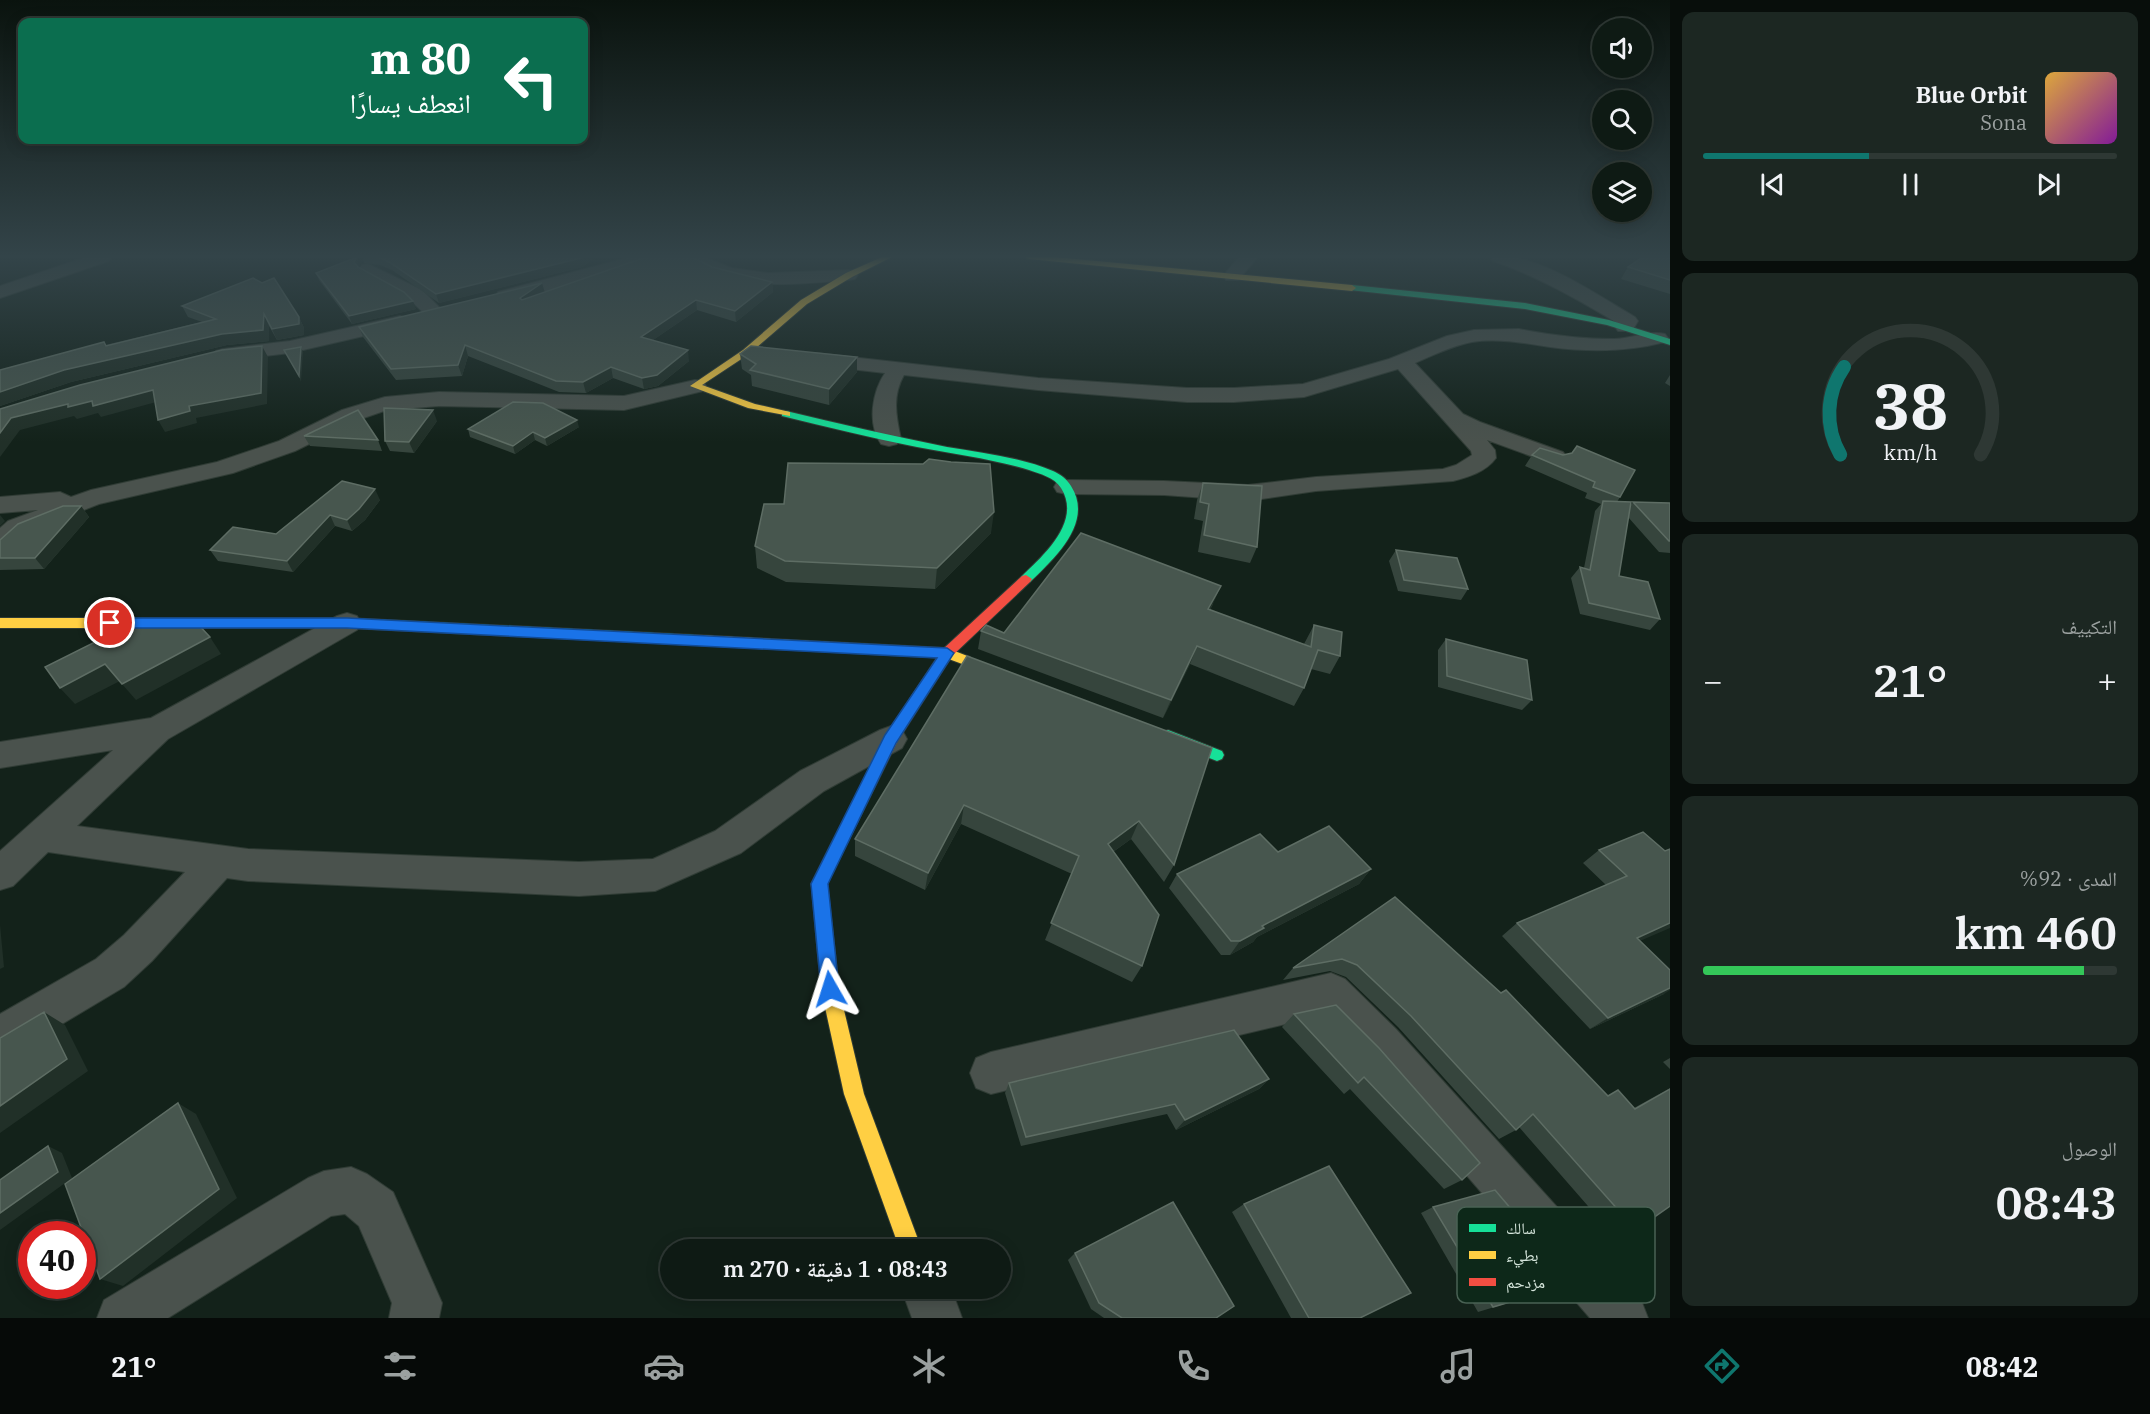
<!DOCTYPE html>
<html lang="ar">
<head>
<meta charset="utf-8">
<style>
  :root { --surface:#0e1a14; --page:#1c2722; --text:#f1f3f6; --muted:#9ba1a0; --line:#2e3834; --accent:#0f766e }
  body { margin:0; font-family:"IBM Plex Serif","Noto Naskh Arabic",serif; background:var(--page); color:var(--text); direction:rtl; height:100vh; display:flex; flex-direction:column; font-size:22px; white-space:nowrap }
  * { box-sizing:border-box; margin:0 }
  p { font-size:20px; color:var(--muted) }
  .icon { flex:none; width:33px; height:33px; fill:none; stroke:currentColor; stroke-width:2; stroke-linecap:round; stroke-linejoin:round }
  .map { position:relative; flex:1; overflow:hidden; direction:ltr }
  .panel { display:flex; flex-direction:column; gap:12px; padding:12px; background:#080e0b; width:480px }
  .panel>* { flex:none }
  .top-card { position:absolute; left:18px; top:18px; width:570px; height:126px; border-radius:12px; box-shadow:0 3px 15px #0003,0 0 0 2px var(--line); direction:rtl; background:#0b6e4f; color:#fff; overflow:hidden }
  .controls { position:absolute; left:1592px; top:18px; display:grid; gap:12px }
  .controls a { display:grid; place-items:center; width:60px; height:60px; border-radius:50%; background:var(--surface); box-shadow:0 3px 15px #0003,0 0 0 2px var(--line); font-size:30px }
  .speed { position:absolute; left:18px; top:1221px; display:flex; gap:12px; font-size:30px; font-weight:700; text-align:center }
  .speed>* { display:grid; place-content:center; width:78px; height:78px; border-radius:50%; background:var(--surface); box-shadow:0 3px 15px #0003,0 0 0 2px var(--line); line-height:1 }
  .speed .limit { border:9px solid #d22; background:#fff; color:#111 }
  .pin { position:absolute; display:grid; place-items:center; width:51px; height:51px; color:#fff; margin:-26px; border:3px solid #fff; border-radius:50%; box-shadow:0 2px 6px #0007 }
  .me { position:absolute; width:66px; margin:-33px; rotate:354deg; stroke-linejoin:round; filter:drop-shadow(0 0 4px #0008) }
  .turn { display:flex; align-items:center; gap:21px; height:126px; padding:0 18px; font-size:27px }
  .turn .icon { width:78px; height:78px; stroke-width:2.5 }
  .turn b { display:block; font-size:42px; line-height:51px }
  .big { font-size:45px; font-weight:600; line-height:1.1 }
  .panel .card { flex:1; display:flex; flex-direction:column; justify-content:center; gap:9px; min-width:0; padding:0 21px; border-radius:12px; background:var(--page) }
  .panel .dial { align-items:center; gap:0 }
  .dial svg { height:156px; overflow:visible; fill:none; stroke:var(--line); stroke-width:7; stroke-linecap:round; text-anchor:middle }
  .dial text { fill:var(--text); stroke:none }
  .song { display:flex; align-items:center; gap:18px }
  .cover { width:72px; height:72px; border-radius:9px; background:linear-gradient(135deg,hsl(40 70% 55%),hsl(290 70% 35%)) }
  .played { height:6px; border-radius:3px; background:linear-gradient(90deg,var(--accent) 40%,var(--line) 40%) }
  .keys { display:flex; justify-content:space-around; direction:ltr }
  .heat { display:flex; justify-content:space-between; align-items:center; font-size:33px; direction:ltr }
  .charge { height:9px; border-radius:4px; background:linear-gradient(90deg,#34c759 92%,var(--line) 0) }
  .trip { position:absolute; left:660px; top:1239px; width:351px; height:60px; border-radius:30px; background:var(--surface); box-shadow:0 3px 15px #0003,0 0 0 2px var(--line); font-weight:600; line-height:60px; text-align:center; direction:rtl }
  .tab-bar { display:flex; height:96px; justify-content:space-around; align-items:center; background:#060a08; color:var(--muted) }
  .tab-bar .icon { width:42px; height:42px }
  .tab-bar .on { color:var(--accent) }
  .tab-bar b { font-size:27px; color:var(--text) }
  main { display:flex; flex:1; min-height:0 }
  .map>svg:first-child { display:block }
</style>
</head>
<body>
<main>
<section class="panel">
<div class="card">
<div class="song"><i class="cover"></i><div><b>Blue Orbit</b><p>Sona</p></div></div>
<div class="played"></div>
<div class="keys"><svg class="icon" aria-label="previous" viewBox="0 0 24 24"><path d="M18 5L8 12l10 7zM5 5v14"/></svg><svg class="icon" aria-label="pause" viewBox="0 0 24 24"><path d="M8 5v14M16 5v14"/></svg><svg class="icon" aria-label="next" viewBox="0 0 24 24"><path d="M6 5l10 7-10 7zM19 5v14"/></svg></div>
</div>
<div class="card dial"><svg viewBox="0 0 100 80">
<path d="M14 69A42 42 0 1 1 86 69"/>
<path d="M14 69A42 42 0 0 1 16 24" stroke="#0f766e"/>
<text x="50" y="56" font-size="32" font-weight="700">38</text>
<text x="50" y="72" font-size="11">km/h</text>
</svg></div>
<div class="card"><p>التكييف</p>
<div class="heat"><a>−</a><b class="big">21°</b><a>+</a></div>
</div>
<div class="card"><p>المدى · 92%</p><b class="big">460 km</b><div class="charge"></div></div>
<div class="card"><p>الوصول</p><b class="big">08:43</b></div>
</section>
<div class="map">
<svg width="1670" height="1318" viewBox="0 0 1670 1318">
  <rect width="100%" height="100%" fill="#13221a"/>
  <g fill="none" stroke-linecap="round" stroke-linejoin="round">
    <g stroke="#303c35" stroke-width="2">
      <g id="street">
        <path d="M86,257H112L109,261L0,298V286Z"/>
        <path d="M630,257H656L653,261L625,271L505,302L498,300L496,296L498,292Z"/>
        <path d="M681,257H704L732,268L768,273L849,270L855,271L858,275L855,279L849,280C799,284 743,291 696,267C691,264 685,262 681,257Z"/>
        <path d="M1239,257H1258L1238,280H1226L1223,276Z"/>
        <path d="M1490,257C1499,257 1510,256 1518,258C1559,268 1599,296 1635,317L1638,321L1632,331H1618L1615,327L1617,323C1577,299 1537,276 1493,261Z"/>
        <path d="M368,264L422,290L445,313L442,317H428L408,298L362,273L359,269L362,265Z"/>
        <path d="M400,316L407,318L410,322L407,326L290,353L223,361L216,359L213,355L216,351L223,349L290,341Z"/>
        <path d="M1519,329C1550,335 1582,339 1614,339C1631,339 1648,330 1665,334L1668,338L1665,342C1627,352 1588,352 1550,347C1524,343 1498,338 1472,342C1452,346 1433,355 1415,363L1463,414L1480,422L1563,452L1567,457L1563,462L1555,464L1547,462L1487,440L1495,450L1496,458C1486,472 1468,477 1453,481L1316,491L1248,501L1164,495L1066,494L1057,492L1054,487L1057,482L1066,480L1164,481L1248,485L1316,477L1443,469L1456,465L1472,455L1471,451L1398,369L1304,397L1234,402H1187L1038,390L904,375C892,396 896,416 901,439L897,444L889,446L881,444C867,424 872,392 885,373L815,365L808,363L805,359L808,355L815,353L1038,378L1187,388H1234L1303,384L1389,359L1447,336L1474,330Z"/>
        <path d="M695,380L703,381L706,386L703,391L624,410L439,406L387,410L358,420L295,451L233,473L99,504L26,533L9,549L0,552V528L8,521L38,510L0,513V497L60,492L71,497L91,490L217,462L279,441L342,410L385,397L439,392L624,396Z"/>
        <path d="M347,613L357,616L361,623L357,630L168,739L77,826L248,849L579,862L653,859L715,831L800,771L880,730L891,726L902,730L907,739L902,748L824,791L741,853L655,891L579,896L248,881L227,878L152,961L124,987L15,1052L0,1058V1014L96,959L124,935L185,872L48,852L13,886L0,890V851L113,750L0,768V742L151,718L337,616Z"/>
        <path d="M1331,973L1345,979L1396,1029L1641,1300L1648,1318H1590L1366,1059L1324,1015L991,1094L976,1088L970,1073L976,1058L991,1052Z"/>
        <path d="M351,1167L367,1174L393,1192L442,1303L439,1318H389L392,1303L359,1226L345,1214L331,1216L168,1318H97L104,1300L308,1178L324,1171Z"/>
        <path d="M901,1288H951L962,1318H912Z"/>
      </g>
    </g>
    <g stroke="#303c35" stroke-width="2">
      <g id="fast">
        <path d="M1352,285L1525,303L1609,320L1670,339V345L1607,325L1525,309L1349,290V286Z"/>
        <path d="M786,411C839,424 893,436 947,447C982,453 1020,457 1053,471C1060,474 1067,479 1071,486C1094,522 1055,558 1030,582H1022L1020,579L1022,576C1044,555 1082,521 1061,488C1054,477 1040,474 1029,470C993,459 954,454 917,447C872,438 827,427 782,416V412Z"/>
        <path d="M238,618H347L695,635L702,640L695,645L347,628H238L232,623Z"/>
        <path d="M1168,730L1222,751L1224,755L1222,759L1217,761L1163,740L1161,736L1163,732Z"/>
      </g>
    </g>
    <g stroke="#303c35" stroke-width="2">
      <g id="slow">
        <path d="M882,257H892L852,277L807,304L749,354L702,385L755,404L790,412V416L748,408L690,386L743,350L801,300L846,273Z"/>
        <path d="M1025,257H1054L1352,285L1356,288L1352,291L1029,259Z"/>
        <path d="M0,618H238L244,623L238,628H0Z"/>
        <path d="M695,635L947,648L970,657L972,660L965,665L946,658L695,645L688,640Z"/>
        <path d="M820,882L826,885L828,890L839,989L864,1094L922,1250H900L844,1094L821,989L812,890L814,885Z"/>
      </g>
    </g>
    <g stroke="#303c35" stroke-width="2">
      <path id="jam" d="M1026,575L1032,579L1030,582L952,656L897,742L827,884L828,890L826,895L820,898L814,895L811,884L886,735L942,650L1022,576Z"/>
    </g>
    <use href="#street" fill="#4a524d" fill-rule="evenodd"/>
    <use href="#fast" fill="#16e098" fill-rule="evenodd"/>
    <use href="#slow" fill="#ffcf43" fill-rule="evenodd"/>
    <use href="#jam" fill="#f24e42" fill-rule="evenodd"/>
  </g>
  <g fill="#36453d">
    <path d="M362,257H596L582,267L439,303L392,270L380,265L364,263Z"/>
    <path d="M1670,257V294L1621,279L1628,267Z"/>
    <path d="M360,265L358,267L416,309L352,324L319,280L316,273Z"/>
    <path d="M712,267L772,282L773,292L736,322L697,310L653,340L689,361L658,386L644,389L613,378L586,393L559,392L468,356L462,376L396,380L363,337L359,327L545,292Z"/>
    <path d="M182,306L299,317L304,328V335L277,340L269,326V341L227,345L71,382L0,406V370L202,322L188,317Z"/>
    <path d="M740,354L857,357V372L829,405L752,386L751,375L742,369Z"/>
    <path d="M1670,375V386L1665,383Z"/>
    <path d="M437,421L414,453L390,451L385,441Z"/>
    <path d="M579,427L547,446L535,440L515,454L470,437L468,429Z"/>
    <path d="M304,436L378,440L382,451L310,446Z"/>
    <path d="M1540,448L1620,497L1617,502L1630,506L1633,502L1670,503V553L1659,552L1628,517L1619,576L1660,619L1650,630L1580,614L1571,578L1580,567L1584,568L1595,511L1601,504L1585,498L1587,493L1525,466L1532,455Z"/>
    <path d="M951,462L991,533L935,589L786,582L757,568L755,546L784,504L923,464Z"/>
    <path d="M342,481L380,500L365,520L352,531L335,526L293,572L218,561L210,550L276,534Z"/>
    <path d="M1203,483L1257,547L1250,563L1198,552L1203,521L1194,519L1197,500Z"/>
    <path d="M81,506L89,517L44,569L0,570V540Z"/>
    <path d="M1396,550L1468,589L1461,600L1398,591L1389,561Z"/>
    <path d="M1213,604L1210,610L1304,644L1314,625L1340,656L1330,674L1311,669L1304,688L1294,706L1190,664L1163,718L978,649L981,631L1004,633Z"/>
    <path d="M1446,639L1532,700L1522,710L1438,687V650Z"/>
    <path d="M967,656L1212,748L1174,865L1164,882L1131,839L1113,852L1142,966L1132,982L1045,940L1072,874L961,824L925,890L855,856V839Z"/>
    <path d="M1643,832L1640,941L1664,994L1590,1029L1502,936L1517,923L1606,885L1583,863L1599,850Z"/>
    <path d="M1278,852L1371,869L1359,884L1257,937L1253,942L1230,955H1221L1169,888L1177,874Z"/>
    <path d="M1395,897L1607,1096L1618,1090L1634,1108L1670,1088V1206L1636,1230L1615,1237L1519,1127L1516,1130L1499,1139L1398,1027L1346,977L1330,971L1283,980L1293,968Z"/>
    <path d="M1294,1014L1480,1163L1462,1180L1444,1189L1350,1089L1344,1094L1282,1027Z"/>
    <path d="M1670,1058V1069L1663,1062Z"/>
    <path d="M1269,1079L1259,1089L1176,1130L1167,1114L1021,1146L1005,1093L1009,1083Z"/>
    <path d="M1244,1204L1360,1318H1291L1232,1212Z"/>
    <path d="M1433,1207L1574,1283L1478,1312L1421,1213Z"/>
    <path d="M1075,1253L1216,1318H1104L1091,1309L1068,1260Z"/>
  </g>
  <g fill="#213028">
    <path d="M357,257L360,265L357,269L354,262Z"/>
    <path d="M583,257H596L582,267L439,303L436,294Z"/>
    <path d="M772,282L773,292L736,322L735,311Z"/>
    <path d="M542,283L545,293L523,308L520,298Z"/>
    <path d="M696,300L697,310L643,347L641,337Z"/>
    <path d="M413,301L416,309L352,324L349,316Z"/>
    <path d="M264,314L269,326V341L227,345L71,382L0,406V392L64,370Z"/>
    <path d="M299,317L304,328V335L277,340L272,329Z"/>
    <path d="M465,345L468,356L462,376L458,365Z"/>
    <path d="M262,346L268,357L267,404L196,418L197,423L165,432L158,420L189,406Z"/>
    <path d="M301,347L303,352L301,382L299,376Z"/>
    <path d="M688,350L689,361L658,386L644,389L642,378Z"/>
    <path d="M857,357V372L829,405V389Z"/>
    <path d="M611,367L613,378L586,393L583,382Z"/>
    <path d="M153,390L160,401L101,417L98,413L77,419L74,416L20,430L0,457V433L11,418L68,404L92,401Z"/>
    <path d="M433,410L437,421L414,453L409,442Z"/>
    <path d="M577,420L579,427L547,446L545,438Z"/>
    <path d="M533,432L535,440L515,454L513,446Z"/>
    <path d="M375,489L380,500L365,520L352,531L347,520Z"/>
    <path d="M81,506L89,517L44,569L35,558Z"/>
    <path d="M994,512L991,533L935,589L937,568Z"/>
    <path d="M0,515L5,521L0,526Z"/>
    <path d="M330,515L335,526L293,572L287,561Z"/>
    <path d="M1221,586L1213,604L1200,627L1208,609Z"/>
    <path d="M210,637L221,654L136,700L122,684Z"/>
    <path d="M1197,646L1190,664L1163,718L1171,700Z"/>
    <path d="M105,664L120,681L75,704L60,688Z"/>
    <path d="M964,805L961,824L925,890L928,873Z"/>
    <path d="M1139,821L1131,839L1100,861L1108,844Z"/>
    <path d="M1371,869L1359,884L1257,937L1253,942L1230,955L1240,941L1262,926Z"/>
    <path d="M1670,923V928L1619,950L1637,938Z"/>
    <path d="M0,925L4,967L0,969Z"/>
    <path d="M1670,988V990L1664,994L1590,1029L1608,1018Z"/>
    <path d="M44,1012L65,1025L88,1071L0,1133V1106Z"/>
    <path d="M1269,1079L1259,1089L1176,1130L1185,1120Z"/>
    <path d="M178,1103L196,1114L237,1198L123,1286L100,1279Z"/>
    <path d="M48,1146L62,1153L72,1178L0,1230V1213Z"/>
  </g>
  <g fill="#47564e" stroke="#5e6d64" stroke-width="1.5">
    <path d="M357,257L354,262L358,267L404,292L413,301L349,316L316,273Z"/>
    <path d="M378,257H583L581,258L436,294L389,262Z"/>
    <path d="M646,257H692L712,267L772,282L735,311L696,300L641,337L688,350L657,375L642,378L611,367L583,382L556,381L465,345L458,365L391,369L359,327L542,283L520,298L522,300Z"/>
    <path d="M1643,257H1670V280L1628,267Z"/>
    <path d="M253,278L262,283L274,278L299,317V324L272,329L264,314L263,330L222,334L64,370L0,392V370L104,342L106,346L216,319L182,306Z"/>
    <path d="M262,346L261,393L189,406L190,411L158,420L153,390L93,406L92,401L68,407V404L11,418L0,433V409L80,385L222,350Z"/>
    <path d="M751,346L857,357L829,389L750,370L756,364L740,354Z"/>
    <path d="M301,347L299,376L284,350Z"/>
    <path d="M513,402L543,403L577,420L545,438L533,432L513,446L468,429Z"/>
    <path d="M384,408L433,410L409,442L385,441Z"/>
    <path d="M358,410L378,440L304,436Z"/>
    <path d="M1577,446L1635,470L1620,497L1593,487L1595,482L1532,455L1540,448L1563,455L1572,453Z"/>
    <path d="M929,459L951,462L990,464L994,512L937,568L785,561L755,546L764,504H784L788,463L923,464Z"/>
    <path d="M342,481L375,489L359,509L347,520L330,515L287,561L210,550L233,527L276,534Z"/>
    <path d="M1203,483L1262,486L1257,547L1204,535L1209,504L1200,502Z"/>
    <path d="M1603,501L1631,502L1619,576L1648,582L1660,619L1589,603L1580,567L1590,570Z"/>
    <path d="M1633,502L1670,503V541H1669Z"/>
    <path d="M63,506H81L35,558H0V540L18,524Z"/>
    <path d="M1081,533L1221,586L1208,609L1311,647L1314,625L1342,632L1340,656L1318,650L1304,688L1197,646L1171,700L981,631L986,625L1004,633Z"/>
    <path d="M1396,550L1457,558L1468,589L1404,580Z"/>
    <path d="M139,620H157L163,627L177,620H194L210,637L122,684L105,664L60,688L45,667Z"/>
    <path d="M1446,639L1527,660L1532,700L1447,676Z"/>
    <path d="M967,656L1212,748L1174,865L1139,821L1108,844L1159,915L1142,966L1051,923L1079,856L964,805L928,873L855,839Z"/>
    <path d="M1329,826L1371,869L1262,926L1264,928L1240,941H1231L1177,874L1260,834L1278,852Z"/>
    <path d="M1643,832L1665,851L1670,849V923L1637,938L1670,970V988L1608,1018L1517,923L1627,876L1599,850Z"/>
    <path d="M1395,897L1501,993L1506,990L1608,1096L1618,1090L1635,1109L1670,1089V1206L1636,1230L1533,1114L1516,1130L1411,1016L1357,965L1342,959L1293,968Z"/>
    <path d="M1336,1005L1379,1048L1480,1163L1462,1180L1364,1077L1358,1083L1294,1014Z"/>
    <path d="M44,1012L67,1059L0,1106V1038Z"/>
    <path d="M1234,1030L1269,1079L1185,1120L1175,1104L1026,1137L1009,1083Z"/>
    <path d="M178,1103L219,1189L100,1279L65,1184Z"/>
    <path d="M48,1146L58,1172L0,1213V1180Z"/>
    <path d="M1329,1166L1411,1293L1360,1318H1309L1244,1204Z"/>
    <path d="M1495,1190L1574,1283L1493,1307L1433,1207Z"/>
    <path d="M1173,1202L1234,1306L1216,1318H1122L1099,1303L1075,1253Z"/>
  </g>
  <linearGradient id="sky" x2="0" y2="1"><stop stop-color="#0a130e"/><stop offset="0.58" stop-color="#334449"/><stop offset="1" stop-color="#334449" stop-opacity="0"/></linearGradient>
  <rect width="1670" height="442" fill="url(#sky)"/>
  <path fill="#1a73e8" stroke="#114b97" stroke-width="1.5" d="M110,618H347L947,648L954,653L896,743L828,884L839,989L837,995L830,998L824,995L821,989L811,884L885,735L937,658L347,628H110L103,623Z"/>
  <rect x="1457" y="1207" width="198" height="96" rx="9" fill="#0d2819" stroke="#496154" stroke-width="1.5"/>
  <rect x="1469" y="1224" width="27" height="8" fill="#16e098"/>
  <rect x="1469" y="1251" width="27" height="8" fill="#ffcf43"/>
  <rect x="1469" y="1278" width="27" height="8" fill="#f24e42"/>
  <g font-size="16" fill="#d6e6dc">
    <text x="1506" y="1234">سالك</text>
    <text x="1506" y="1261">بطيء</text>
    <text x="1506" y="1288">مزدحم</text>
  </g>
</svg>
<div class="controls">
<a><svg class="icon" aria-label="sound" viewBox="0 0 24 24"><path d="M4 9h4l5-4v14l-5-4H4zM17 9q2 3 0 6"/></svg></a>
<a><svg class="icon" aria-label="search" viewBox="0 0 24 24"><circle cx="10" cy="10" r="6"/><path d="M15 15l6 6"/></svg></a>
<a><svg class="icon" aria-label="layers" viewBox="0 0 24 24"><path d="M12 4l9 5-9 5-9-5zM3 14l9 5 9-5"/></svg></a>
</div>
<div class="speed"><div class="limit">40</div></div>
<div class="pin" style="left:110px;top:623px;background:#d93025"><svg class="icon" aria-label="arrive" viewBox="0 0 24 24"><path d="M6 21V4h12l-3 4 3 4H6"/></svg></div>
<svg class="me" style="left:830px;top:989px" viewBox="-20 -20 40 40"><path d="M0-17L14 15 0 8-14 15z" fill="#1a73e8" stroke="#fff" stroke-width="4"/></svg>
<div class="trip">08:43 · 1 دقيقة · 270 m</div>
<div class="top-card">
<div class="turn"><svg class="icon" aria-label="left" viewBox="0 0 24 24"><path d="M17 20v-9H6M10 6l-5 5 5 5"/></svg><div><b>80 m</b>انعطف يسارًا</div></div>
</div>
</div>
</main>
<nav class="tab-bar">
<b>08:42</b>
<svg class="icon on" aria-label="directions" viewBox="0 0 24 24"><path d="M12 3l9 9-9 9-9-9zM9 14v-3h6M13 9l2 2-2 2"/></svg>
<svg class="icon" aria-label="music" viewBox="0 0 24 24"><path d="M9 18V5l10-2v13"/><circle cx="6" cy="18" r="3"/><circle cx="16" cy="16" r="3"/></svg>
<svg class="icon" aria-label="phone" viewBox="0 0 24 24"><path d="M5 4h4l2 5-3 2q2 4 5 5l2-3 5 2v4C11 20 4 13 5 4z"/></svg>
<svg class="icon" aria-label="climate" viewBox="0 0 24 24"><path d="M12 3v18M4 7l16 10M4 17L20 7"/></svg>
<svg class="icon" aria-label="car" viewBox="0 0 24 24"><path d="M5 17H2v-5l4-1 3-4h7l3 4 3 1v5h-3M9 17h6M6 11h13"/><circle cx="7" cy="17" r="2"/><circle cx="17" cy="17" r="2"/></svg>
<svg class="icon" aria-label="filters" viewBox="0 0 24 24"><path d="M4 7h16M4 17h16"/><circle cx="9" cy="7" r="2"/><circle cx="15" cy="17" r="2"/></svg>
<b>21°</b>
</nav>
</body>
</html>
